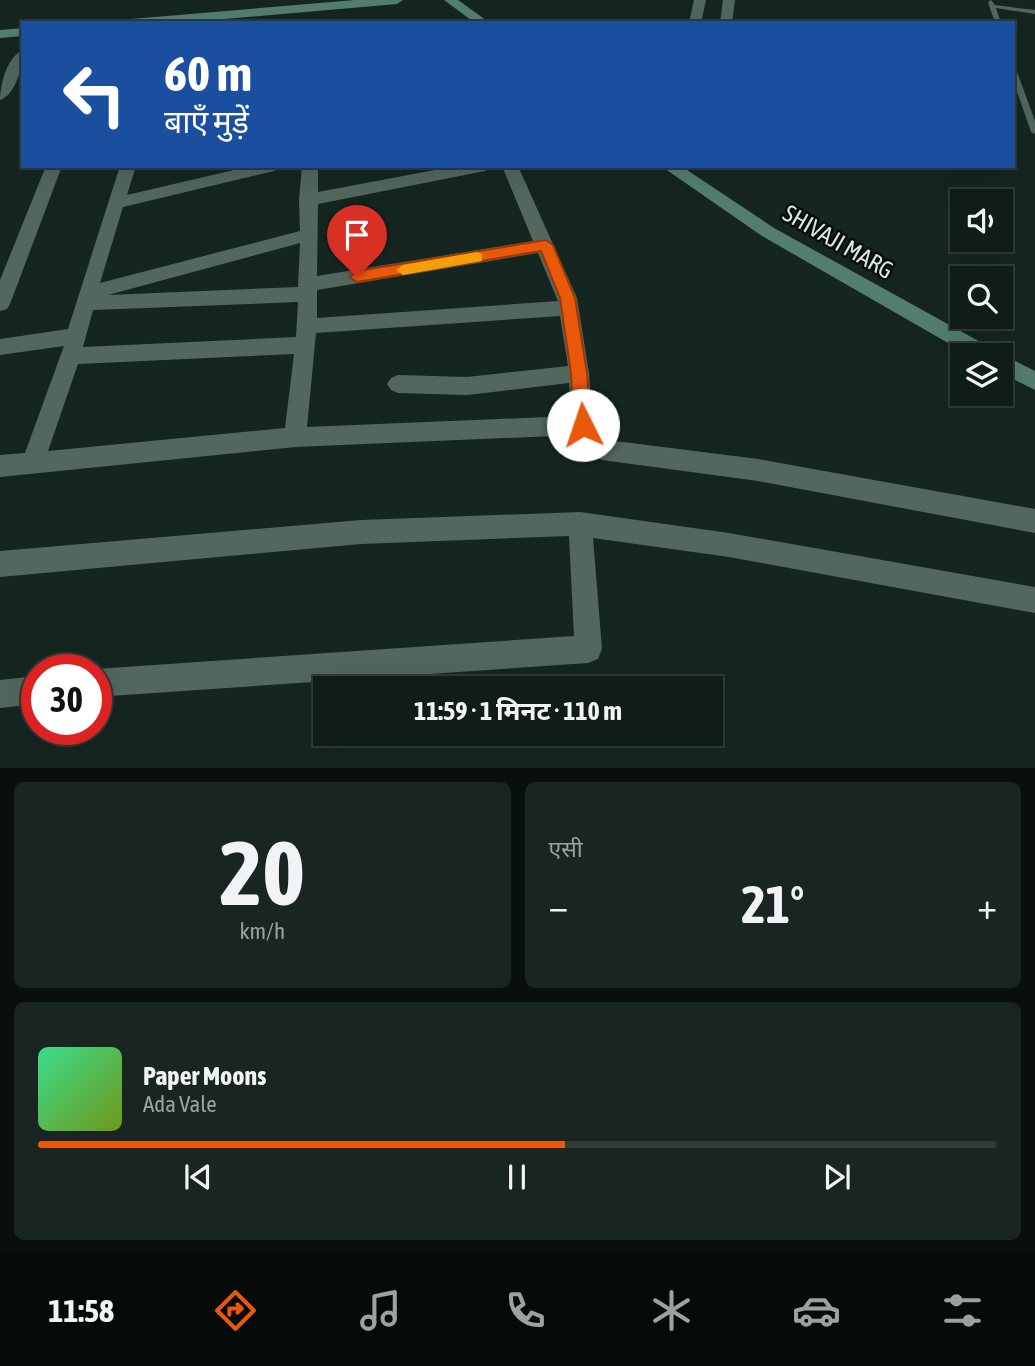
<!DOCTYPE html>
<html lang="hi">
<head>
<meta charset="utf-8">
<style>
  :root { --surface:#101c18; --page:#192521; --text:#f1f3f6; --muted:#9ca1a2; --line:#303a37; --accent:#ea580c }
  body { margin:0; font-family:"Asap Condensed","Noto Sans Devanagari",sans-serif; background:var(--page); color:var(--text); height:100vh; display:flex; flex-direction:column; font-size:26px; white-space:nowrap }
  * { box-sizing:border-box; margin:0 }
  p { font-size:23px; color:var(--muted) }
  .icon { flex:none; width:38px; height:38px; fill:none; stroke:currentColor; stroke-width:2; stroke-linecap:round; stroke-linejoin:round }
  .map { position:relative; height:768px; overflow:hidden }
  .panel { display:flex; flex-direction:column; gap:14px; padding:14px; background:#090f0d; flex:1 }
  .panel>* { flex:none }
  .top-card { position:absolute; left:21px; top:21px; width:994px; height:147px; border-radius:0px; box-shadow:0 7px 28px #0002,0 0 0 2px var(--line); background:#1a4fa0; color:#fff; overflow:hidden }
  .tools { position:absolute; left:950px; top:189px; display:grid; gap:14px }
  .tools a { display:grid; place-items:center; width:63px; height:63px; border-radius:0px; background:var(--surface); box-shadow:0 7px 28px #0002,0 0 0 2px var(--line); font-size:35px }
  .speed { position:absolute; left:21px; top:654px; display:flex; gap:14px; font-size:35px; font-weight:700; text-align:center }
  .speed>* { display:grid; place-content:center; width:91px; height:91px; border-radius:50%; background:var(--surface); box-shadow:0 7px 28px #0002,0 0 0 2px var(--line); line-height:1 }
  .speed .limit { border:10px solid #d22; background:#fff; color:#111 }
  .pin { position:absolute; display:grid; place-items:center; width:60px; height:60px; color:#fff; margin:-72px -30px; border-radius:50% 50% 50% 0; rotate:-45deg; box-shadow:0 0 7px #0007 }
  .pin .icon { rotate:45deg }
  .me { position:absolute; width:77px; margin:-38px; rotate:356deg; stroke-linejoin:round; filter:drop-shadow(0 0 5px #0008) }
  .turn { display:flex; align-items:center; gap:24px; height:147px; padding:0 28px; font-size:32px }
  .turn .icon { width:91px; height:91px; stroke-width:2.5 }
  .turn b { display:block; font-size:49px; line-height:60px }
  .big { font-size:52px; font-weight:700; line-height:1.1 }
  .panel .card { flex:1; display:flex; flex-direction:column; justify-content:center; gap:10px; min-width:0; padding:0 24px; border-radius:10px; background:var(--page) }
  .panel .dial { align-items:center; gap:0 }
  .dial b { font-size:91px; line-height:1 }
  .song { display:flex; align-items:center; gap:21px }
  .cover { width:84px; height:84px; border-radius:10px; background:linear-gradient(135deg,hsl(150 70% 55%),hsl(80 70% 35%)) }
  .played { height:7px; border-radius:4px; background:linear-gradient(90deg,var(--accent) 55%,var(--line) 55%) }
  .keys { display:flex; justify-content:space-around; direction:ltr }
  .heat { display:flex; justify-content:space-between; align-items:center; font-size:38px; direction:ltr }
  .panel .tiles { flex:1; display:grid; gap:14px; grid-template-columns:1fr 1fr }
  .card:last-child { grid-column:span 2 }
  .trip { position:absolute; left:313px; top:676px; width:410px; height:70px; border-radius:0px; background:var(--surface); box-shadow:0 7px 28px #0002,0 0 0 2px var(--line); font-weight:700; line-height:70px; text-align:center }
  .menu { display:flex; height:112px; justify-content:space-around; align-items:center; background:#060b0a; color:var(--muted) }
  .menu .icon { width:49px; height:49px }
  .menu .active { color:var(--accent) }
  .menu b { font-size:32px; color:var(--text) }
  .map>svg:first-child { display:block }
</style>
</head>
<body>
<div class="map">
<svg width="1035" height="768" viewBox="0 0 1035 768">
  <rect width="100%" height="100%" fill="#152620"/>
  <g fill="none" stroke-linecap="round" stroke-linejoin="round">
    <g fill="#53675f" fill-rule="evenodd">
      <path d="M991,0L995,5L1035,10V14L996,8L1001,23H995L988,2Z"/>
      <path d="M1013,67L1016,69L1035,121V134L1031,132L1013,80Z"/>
    </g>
    <g fill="#53675f" fill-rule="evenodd">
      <path d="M694,0H706L701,23H689Z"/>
      <path d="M723,0H735L732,23H720Z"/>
      <path d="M23,50C23,65 16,95 0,100C0,84 7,57 23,50Z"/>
      <path d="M46,166H62L10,304L7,309L0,311V280Z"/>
      <path d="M120,166H136L127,195L251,166H282L274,171L123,207L100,283L300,231L299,200L302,166H318V192L456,166H493L485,171L318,204L317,276L533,241L502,166H518L577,298L589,373L592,415L596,429L607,440L758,459L1035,509V533L758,481L602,460L586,451L577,435L295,447L0,477V455L25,453L64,346L0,355V339L68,329ZM300,243L298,287L108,295ZM538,253L558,301L317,318V290ZM298,302L296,337L83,347L93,310ZM560,316L568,366L467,377L398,375L391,378L387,384L391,390L398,393L467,395L569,383L571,416L307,427L316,333ZM294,354L285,428L48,451L78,364Z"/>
      <path d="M580,512L729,533L1035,587V613L729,557L593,538L602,649L598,659L588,663L96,697V670H93L96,669L574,636L569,536L361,544L0,577V551L361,520Z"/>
      <path d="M37,676V704L0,708V680Z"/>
    </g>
    <g fill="#537e6f" fill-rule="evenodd">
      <path d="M355,0H403L397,4L178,23H125L131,19Z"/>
      <path d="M444,0H458L490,23H475Z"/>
      <path d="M23,28V36L0,38V30Z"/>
      <path d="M661,166H681L774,228L993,349L996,355H969L762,236Z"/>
      <path d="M1001,354L1035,371V390L1001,373V355H999Z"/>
    </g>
  </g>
  <path fill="#ea580c" stroke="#983908" stroke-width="2" d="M546,240L553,245L575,298L587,373L591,425L589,430L583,433L577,430L574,425L571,373L560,298L541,251L357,282L350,277L357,271Z"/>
  <path fill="#f59e0b" d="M477,252L482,254V261L403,275L396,270L403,265Z"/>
  <g text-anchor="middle" stroke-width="5" stroke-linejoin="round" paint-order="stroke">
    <g font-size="24" fill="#dbe6e2" stroke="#060d0b">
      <text transform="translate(838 242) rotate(30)" y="8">SHIVAJI MARG</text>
    </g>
  </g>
</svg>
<div class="tools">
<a><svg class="icon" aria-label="sound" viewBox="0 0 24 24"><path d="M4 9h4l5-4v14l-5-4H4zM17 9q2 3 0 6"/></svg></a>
<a><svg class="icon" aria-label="search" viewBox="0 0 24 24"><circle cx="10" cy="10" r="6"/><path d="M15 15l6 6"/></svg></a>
<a><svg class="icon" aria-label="layers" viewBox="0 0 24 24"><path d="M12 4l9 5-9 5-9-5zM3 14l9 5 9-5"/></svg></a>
</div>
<div class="speed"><div class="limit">30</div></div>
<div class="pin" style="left:357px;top:277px;background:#d93025"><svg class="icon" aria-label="arrive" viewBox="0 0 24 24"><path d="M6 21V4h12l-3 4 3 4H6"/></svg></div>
<svg class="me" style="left:583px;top:425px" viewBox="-20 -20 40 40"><circle r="19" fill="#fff"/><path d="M0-13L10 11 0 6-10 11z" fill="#ea580c"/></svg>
<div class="trip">11:59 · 1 मिनट · 110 m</div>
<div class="top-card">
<div class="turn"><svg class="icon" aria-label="left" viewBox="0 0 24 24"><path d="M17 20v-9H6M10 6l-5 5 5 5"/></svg><div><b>60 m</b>बाएँ मुड़ें</div></div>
</div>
</div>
<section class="panel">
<div class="tiles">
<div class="card dial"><b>20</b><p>km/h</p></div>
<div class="card"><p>एसी</p>
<div class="heat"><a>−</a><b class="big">21°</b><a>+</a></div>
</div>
<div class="card">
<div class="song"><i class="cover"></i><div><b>Paper Moons</b><p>Ada Vale</p></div></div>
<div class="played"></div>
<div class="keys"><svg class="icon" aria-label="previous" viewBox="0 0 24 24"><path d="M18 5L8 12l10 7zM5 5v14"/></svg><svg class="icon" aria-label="pause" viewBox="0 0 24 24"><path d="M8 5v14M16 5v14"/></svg><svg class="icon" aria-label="next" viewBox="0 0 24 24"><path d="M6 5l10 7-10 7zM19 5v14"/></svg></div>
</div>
</div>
</section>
<nav class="menu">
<b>11:58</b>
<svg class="icon active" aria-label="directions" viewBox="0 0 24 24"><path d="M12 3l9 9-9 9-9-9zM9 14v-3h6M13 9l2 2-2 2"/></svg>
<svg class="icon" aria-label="music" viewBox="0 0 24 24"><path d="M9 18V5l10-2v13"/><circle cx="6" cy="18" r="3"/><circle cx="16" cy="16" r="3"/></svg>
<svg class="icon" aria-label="phone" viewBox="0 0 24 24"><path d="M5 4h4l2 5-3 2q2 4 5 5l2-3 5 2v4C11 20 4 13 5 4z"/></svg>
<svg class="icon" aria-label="climate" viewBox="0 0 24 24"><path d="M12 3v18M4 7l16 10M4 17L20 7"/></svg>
<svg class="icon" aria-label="car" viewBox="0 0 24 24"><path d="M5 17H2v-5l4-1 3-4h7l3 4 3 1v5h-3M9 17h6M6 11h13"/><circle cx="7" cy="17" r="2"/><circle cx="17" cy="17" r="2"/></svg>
<svg class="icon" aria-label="filters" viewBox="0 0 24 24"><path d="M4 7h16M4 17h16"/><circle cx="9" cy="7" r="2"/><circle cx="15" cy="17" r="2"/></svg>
</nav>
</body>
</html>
